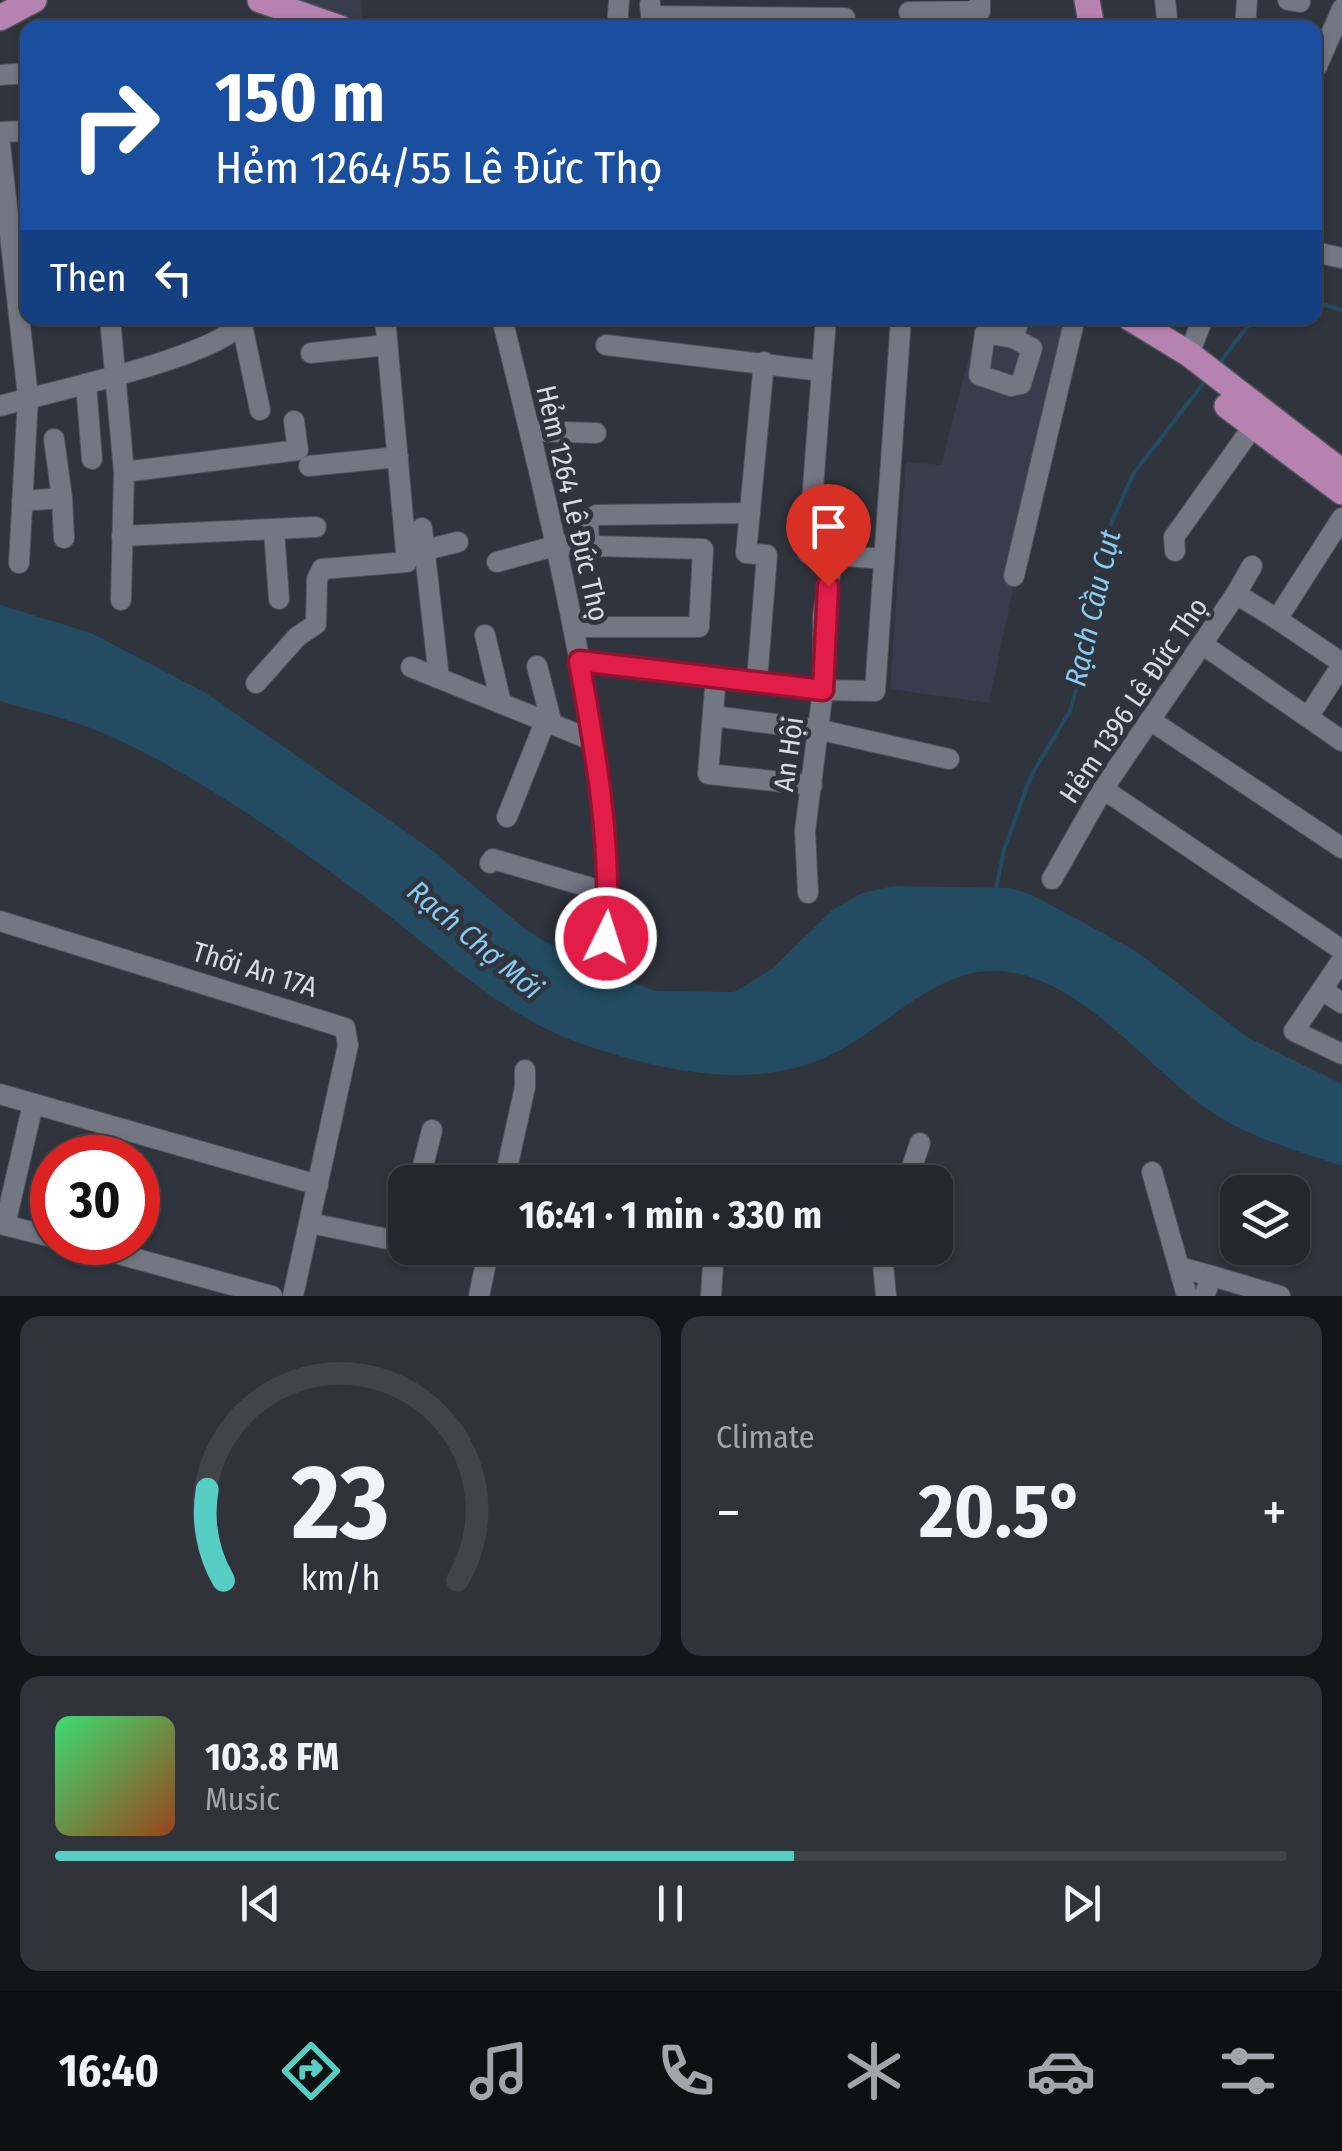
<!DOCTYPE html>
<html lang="en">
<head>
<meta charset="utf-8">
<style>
  :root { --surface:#24272e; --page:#30333a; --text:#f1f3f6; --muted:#a3a5aa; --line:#41444a; --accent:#56cec3 }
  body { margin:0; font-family:"Fira Sans Condensed",sans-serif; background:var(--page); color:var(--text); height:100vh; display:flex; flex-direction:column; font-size:38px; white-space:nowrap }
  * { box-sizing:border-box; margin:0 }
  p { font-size:32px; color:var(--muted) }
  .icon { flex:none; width:55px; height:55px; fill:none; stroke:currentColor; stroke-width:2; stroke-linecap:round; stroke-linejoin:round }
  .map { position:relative; height:1296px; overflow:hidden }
  .panel { display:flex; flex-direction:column; gap:20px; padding:20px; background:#141519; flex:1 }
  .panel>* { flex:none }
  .hud { position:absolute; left:20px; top:20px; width:1302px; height:305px; border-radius:20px; box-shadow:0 2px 8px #0004,0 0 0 2px var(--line); background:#1a4fa0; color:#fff; overflow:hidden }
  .controls { position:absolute; left:1220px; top:1175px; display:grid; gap:20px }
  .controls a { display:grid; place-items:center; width:90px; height:90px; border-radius:20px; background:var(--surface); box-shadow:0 2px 8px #0004,0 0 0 2px var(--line); font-size:50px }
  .speed { position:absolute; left:30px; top:1135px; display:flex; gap:20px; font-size:50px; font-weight:700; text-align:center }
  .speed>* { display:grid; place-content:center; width:130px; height:130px; border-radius:50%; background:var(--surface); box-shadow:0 2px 8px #0004,0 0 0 2px var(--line); line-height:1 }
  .speed .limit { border:15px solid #d22; background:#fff; color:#111 }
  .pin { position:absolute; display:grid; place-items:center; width:85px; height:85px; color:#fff; margin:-102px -42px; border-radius:50% 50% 50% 0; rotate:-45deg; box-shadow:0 0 10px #0007 }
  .pin .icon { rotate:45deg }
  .me { position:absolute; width:110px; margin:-55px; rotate:4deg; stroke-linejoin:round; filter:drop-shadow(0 0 8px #0008) }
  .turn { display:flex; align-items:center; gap:35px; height:210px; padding:0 30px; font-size:45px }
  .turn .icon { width:130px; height:130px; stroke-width:2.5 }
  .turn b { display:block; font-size:70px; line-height:85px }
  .then { display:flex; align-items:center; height:95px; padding:0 30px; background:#0003; gap:20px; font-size:38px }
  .big { font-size:75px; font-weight:700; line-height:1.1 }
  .panel .card { flex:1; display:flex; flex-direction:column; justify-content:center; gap:15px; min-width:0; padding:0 35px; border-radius:20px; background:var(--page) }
  .panel .dial { align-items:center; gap:0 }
  .dial svg { height:260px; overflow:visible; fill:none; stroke:var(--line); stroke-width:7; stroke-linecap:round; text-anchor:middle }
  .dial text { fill:var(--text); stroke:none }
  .song { display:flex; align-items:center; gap:30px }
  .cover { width:120px; height:120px; border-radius:15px; background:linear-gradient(135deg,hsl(140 70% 55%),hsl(20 70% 35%)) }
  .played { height:10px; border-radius:5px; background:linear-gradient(90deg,var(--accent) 60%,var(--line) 60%) }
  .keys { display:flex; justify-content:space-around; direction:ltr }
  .heat { display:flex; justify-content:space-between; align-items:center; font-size:55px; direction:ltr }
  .panel .tiles { flex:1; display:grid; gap:20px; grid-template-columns:1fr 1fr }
  .card:last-child { grid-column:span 2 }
  .trip { position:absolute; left:388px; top:1165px; width:565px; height:100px; border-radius:20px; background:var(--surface); box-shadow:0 2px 8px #0004,0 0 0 2px var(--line); font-weight:700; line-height:100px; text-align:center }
  .dock { display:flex; height:160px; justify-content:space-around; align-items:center; background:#0e1012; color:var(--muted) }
  .dock .icon { width:70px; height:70px }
  .dock .active { color:var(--accent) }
  .dock b { font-size:45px; color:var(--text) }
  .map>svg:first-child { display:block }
</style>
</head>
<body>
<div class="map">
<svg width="1342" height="1296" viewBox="0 0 1342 1296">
  <rect width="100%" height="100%" fill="#30343d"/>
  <g fill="#373d4c">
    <path d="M285,0H361L364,27H363Z"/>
    <path d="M979,318H1070L989,703L890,689L906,462L941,465Z"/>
  </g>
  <path fill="#234c62" d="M0,605L91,633L206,693L429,848L526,930L581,962L655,991L734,992L772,969L832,910L862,893L893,886L1010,888L1032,895L1136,951L1247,1037L1342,1084V1166C1302,1152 1257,1140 1221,1118C1150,1075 1086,977 1000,971C936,967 885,1029 831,1055C754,1092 663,1071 585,1045C500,1016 439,953 369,900C285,838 199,775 103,733C70,719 34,711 0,701Z"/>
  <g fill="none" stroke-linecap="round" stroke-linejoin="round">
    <g stroke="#234c62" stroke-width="4">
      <path d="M1315,302L1342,310"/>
      <path d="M1218,365L1246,328L1262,318"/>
      <path d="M996,889L1004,850L1031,776L1070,711L1080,676L1102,545L1133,474L1206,380"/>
    </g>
    <g stroke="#4e5159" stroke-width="22">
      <g id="minor">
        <path d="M1165,0L1168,28"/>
        <path d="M1288,0L1300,2"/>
        <path d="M650,4L651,16L845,18"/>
        <path d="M909,12L980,11V0"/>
        <path d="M617,28L619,0"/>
        <path d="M1245,28L1247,0"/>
        <path d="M1317,66L1342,9"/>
        <path d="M0,75L28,73"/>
        <path d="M0,132L28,131"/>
        <path d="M0,144L28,397L19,563"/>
        <path d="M1315,252L1342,258"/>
        <path d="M110,318L124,472L121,600"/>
        <path d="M502,318C531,436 560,554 582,674C598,763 612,848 606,939"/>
        <path d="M826,318L808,553L884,559"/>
        <path d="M242,325L260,410"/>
        <path d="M1013,338L1032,348L1021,384L1011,386L979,375L985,333L1013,338L1020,318"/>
        <path d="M606,345L821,371"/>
        <path d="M311,353L387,345"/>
        <path d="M1189,354L1203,318"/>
        <path d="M86,384L92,459"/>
        <path d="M0,406C43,393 231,355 244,318"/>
        <path d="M530,431L596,433"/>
        <path d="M309,466L398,457"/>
        <path d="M124,472L298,450L294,421"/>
        <path d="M62,498L64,538"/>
        <path d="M22,501L62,498L54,439"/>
        <path d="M422,528L439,678"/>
        <path d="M274,530L279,599"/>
        <path d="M122,536L316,527"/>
        <path d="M589,547L588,520L597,515L750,513"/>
        <path d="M425,550L458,542"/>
        <path d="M1175,551L1174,537L1252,428"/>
        <path d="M497,562L558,545L703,549L699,627H573"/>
        <path d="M1014,576L1075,318"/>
        <path d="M1236,594L1252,566"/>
        <path d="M1277,619L1342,663"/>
        <path d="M485,635L501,703"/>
        <path d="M1202,644L1342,741"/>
        <path d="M579,661L823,690V616L833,556"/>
        <path d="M537,666L552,724"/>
        <path d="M411,667L594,741"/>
        <path d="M716,676L708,774L812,785"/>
        <path d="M757,680L767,555L746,553L764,362"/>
        <path d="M256,683L297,637L316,624L317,579L322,569L407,562L385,318"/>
        <path d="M713,716L821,730L949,759"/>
        <path d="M1308,717L1342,665"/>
        <path d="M1150,720L1342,848"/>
        <path d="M1103,789L1342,950"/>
        <path d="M507,817L545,722"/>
        <path d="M490,863L493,859L609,893"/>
        <path d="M1052,879L1103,789L1236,594L1277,619L1342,518"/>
        <path d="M808,893L805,831L823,690L875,691L901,318"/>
        <path d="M0,921L345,1028L348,1045L293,1296"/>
        <path d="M1342,960L1294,1031L1342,1054"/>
        <path d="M1322,990L1342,1003"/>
        <path d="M0,1094L318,1185"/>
        <path d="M1152,1172L1187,1296"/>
        <path d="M419,1182L432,1130"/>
        <path d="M504,1182L525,1087V1070"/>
        <path d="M907,1182L920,1143"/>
        <path d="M310,1223L402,1242L405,1237"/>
        <path d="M0,1224L52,1237"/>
        <path d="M5,1225L33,1104"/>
        <path d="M75,1242L272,1296"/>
        <path d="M1179,1267L1212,1276L1204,1296"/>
        <path d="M1212,1276L1280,1296"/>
        <path d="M479,1296L489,1248"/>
        <path d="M711,1296L714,1248"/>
        <path d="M886,1296L883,1264L888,1248"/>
      </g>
    </g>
    <g stroke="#4e5159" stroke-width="28">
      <g id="major">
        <path d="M260,0L340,28"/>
        <path d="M1087,0L1092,28"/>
        <path d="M0,18L34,0"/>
        <path d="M1130,318L1189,354L1342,472"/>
        <path d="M1227,406L1342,492"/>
      </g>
    </g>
    <use href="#minor" stroke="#727782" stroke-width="20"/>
    <use href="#major" stroke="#b682b0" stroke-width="25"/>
  </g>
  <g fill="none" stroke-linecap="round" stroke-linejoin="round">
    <g stroke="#92132f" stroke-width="25">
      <path id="route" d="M606,938C612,843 596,754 579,661L823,690L828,586"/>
    </g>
    <use href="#route" stroke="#e11d48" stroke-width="18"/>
  </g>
  <g text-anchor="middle" stroke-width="10" stroke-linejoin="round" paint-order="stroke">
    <g font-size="28" fill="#d9dbe2" stroke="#30343d">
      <text transform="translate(573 503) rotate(77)" y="10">Hẻm 1264 Lê Đức Thọ</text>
      <text transform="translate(1133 700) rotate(-56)" y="10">Hẻm 1396 Lê Đức Thọ</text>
      <text transform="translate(788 754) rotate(-82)" y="10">An Hội</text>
      <text transform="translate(255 969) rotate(17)" y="10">Thới An 17A</text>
    </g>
    <g font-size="30" font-style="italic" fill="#85cbf2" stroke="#30343d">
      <text transform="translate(1093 608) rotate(-77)" y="10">Rạch Cầu Cụt</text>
      <text transform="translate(475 940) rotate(40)" y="10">Rạch Chợ Mới</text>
    </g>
  </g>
</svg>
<div class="controls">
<a><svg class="icon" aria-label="layers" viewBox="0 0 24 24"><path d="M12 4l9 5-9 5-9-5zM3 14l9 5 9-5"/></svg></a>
</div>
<div class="speed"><div class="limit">30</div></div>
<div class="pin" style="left:828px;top:586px;background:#d93025"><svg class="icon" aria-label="arrive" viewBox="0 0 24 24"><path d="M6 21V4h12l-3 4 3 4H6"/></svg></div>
<svg class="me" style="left:606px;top:938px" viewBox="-20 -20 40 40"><circle r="17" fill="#e11d48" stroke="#fff" stroke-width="3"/><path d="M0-11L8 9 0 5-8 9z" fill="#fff"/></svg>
<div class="trip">16:41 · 1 min · 330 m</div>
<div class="hud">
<div class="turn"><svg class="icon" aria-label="right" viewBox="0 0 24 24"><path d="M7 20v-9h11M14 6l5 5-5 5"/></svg><div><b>150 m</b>Hẻm 1264/55 Lê Đức Thọ</div></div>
<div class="then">Then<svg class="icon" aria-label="left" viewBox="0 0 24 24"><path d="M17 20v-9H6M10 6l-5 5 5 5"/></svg></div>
</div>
</div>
<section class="panel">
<div class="tiles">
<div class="card dial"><svg viewBox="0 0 100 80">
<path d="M14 69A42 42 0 1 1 86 69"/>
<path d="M14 69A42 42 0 0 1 9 41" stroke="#56cec3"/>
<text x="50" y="56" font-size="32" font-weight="700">23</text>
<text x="50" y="72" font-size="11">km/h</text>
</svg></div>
<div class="card"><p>Climate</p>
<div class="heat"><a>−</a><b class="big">20.5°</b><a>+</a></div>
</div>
<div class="card">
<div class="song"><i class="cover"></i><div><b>103.8 FM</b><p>Music</p></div></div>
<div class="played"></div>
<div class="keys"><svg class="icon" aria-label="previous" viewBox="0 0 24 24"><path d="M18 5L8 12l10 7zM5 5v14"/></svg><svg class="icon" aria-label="pause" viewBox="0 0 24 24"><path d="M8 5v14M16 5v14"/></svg><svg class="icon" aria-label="next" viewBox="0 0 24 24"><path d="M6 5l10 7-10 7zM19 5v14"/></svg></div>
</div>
</div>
</section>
<nav class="dock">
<b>16:40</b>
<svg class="icon active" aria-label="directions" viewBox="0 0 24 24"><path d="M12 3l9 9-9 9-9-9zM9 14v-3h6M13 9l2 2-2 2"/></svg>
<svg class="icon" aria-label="music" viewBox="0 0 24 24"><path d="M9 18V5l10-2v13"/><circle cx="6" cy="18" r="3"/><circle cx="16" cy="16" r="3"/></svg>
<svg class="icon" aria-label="phone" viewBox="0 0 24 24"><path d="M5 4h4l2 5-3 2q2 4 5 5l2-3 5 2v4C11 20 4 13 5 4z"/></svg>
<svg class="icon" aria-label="climate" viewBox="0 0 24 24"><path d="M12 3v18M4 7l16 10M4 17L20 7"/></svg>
<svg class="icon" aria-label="car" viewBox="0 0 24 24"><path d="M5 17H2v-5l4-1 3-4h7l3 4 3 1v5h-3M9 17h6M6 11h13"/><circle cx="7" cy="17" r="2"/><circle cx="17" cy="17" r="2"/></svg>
<svg class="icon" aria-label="filters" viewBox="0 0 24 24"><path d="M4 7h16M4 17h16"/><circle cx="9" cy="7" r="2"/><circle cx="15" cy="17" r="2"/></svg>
</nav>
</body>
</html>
